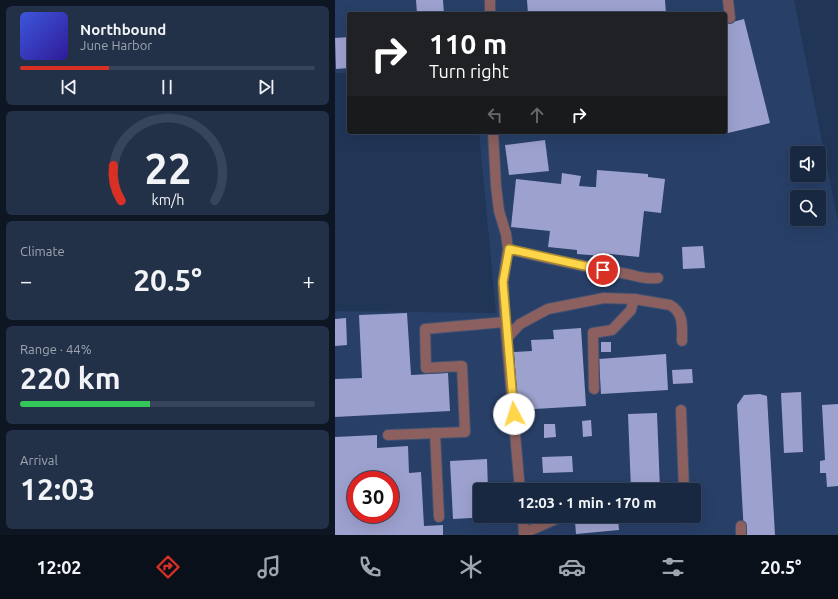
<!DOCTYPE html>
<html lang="en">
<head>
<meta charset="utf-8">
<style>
  :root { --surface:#192841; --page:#223048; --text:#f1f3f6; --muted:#9fa6b1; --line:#37445a; --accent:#d93025 }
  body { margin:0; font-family:Ubuntu,sans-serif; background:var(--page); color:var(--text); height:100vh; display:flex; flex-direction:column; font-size:15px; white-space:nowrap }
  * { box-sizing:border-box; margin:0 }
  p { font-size:13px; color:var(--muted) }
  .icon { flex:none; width:22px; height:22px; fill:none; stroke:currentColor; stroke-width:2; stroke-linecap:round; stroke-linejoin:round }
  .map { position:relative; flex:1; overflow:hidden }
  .details { display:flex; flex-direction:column; gap:6px; padding:6px; background:#0e1624; width:335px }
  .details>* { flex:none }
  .top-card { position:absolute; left:12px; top:12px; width:380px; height:122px; border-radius:4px; box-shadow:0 4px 16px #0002,0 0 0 1px var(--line); background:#202124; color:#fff; overflow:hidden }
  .fabs { position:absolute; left:455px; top:146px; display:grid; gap:8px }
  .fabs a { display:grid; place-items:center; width:36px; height:36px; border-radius:4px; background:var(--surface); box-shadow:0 4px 16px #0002,0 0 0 1px var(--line); font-size:20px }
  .speed { position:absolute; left:12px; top:471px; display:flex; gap:8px; font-size:20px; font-weight:700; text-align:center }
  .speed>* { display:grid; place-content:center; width:52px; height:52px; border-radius:50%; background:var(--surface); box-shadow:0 4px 16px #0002,0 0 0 1px var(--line); line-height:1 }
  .speed .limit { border:6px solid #d22; background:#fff; color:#111 }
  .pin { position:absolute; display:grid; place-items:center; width:34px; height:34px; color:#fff; margin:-17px; border:2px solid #fff; border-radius:50%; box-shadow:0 1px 4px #0007 }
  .me { position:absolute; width:44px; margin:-22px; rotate:355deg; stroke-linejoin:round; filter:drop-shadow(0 0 3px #0008) }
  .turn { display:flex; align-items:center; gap:14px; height:84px; padding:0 16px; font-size:18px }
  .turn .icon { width:52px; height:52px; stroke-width:2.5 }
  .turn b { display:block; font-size:28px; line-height:34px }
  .lanes { display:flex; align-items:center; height:38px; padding:0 16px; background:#0003; justify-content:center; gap:20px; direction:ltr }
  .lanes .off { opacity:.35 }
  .big { font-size:30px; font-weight:600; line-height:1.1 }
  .details .tile { flex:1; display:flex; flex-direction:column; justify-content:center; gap:6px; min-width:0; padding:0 14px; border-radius:6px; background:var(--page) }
  .details .dial { align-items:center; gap:0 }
  .dial svg { height:104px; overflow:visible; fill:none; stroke:var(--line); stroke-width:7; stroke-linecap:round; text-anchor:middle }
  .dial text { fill:var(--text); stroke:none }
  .song { display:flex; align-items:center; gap:12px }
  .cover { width:48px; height:48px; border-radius:6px; background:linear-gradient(135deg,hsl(230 70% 55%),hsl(250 70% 35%)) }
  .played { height:4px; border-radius:2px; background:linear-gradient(90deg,var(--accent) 30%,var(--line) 30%) }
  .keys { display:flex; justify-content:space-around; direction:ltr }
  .heat { display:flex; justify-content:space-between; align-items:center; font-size:22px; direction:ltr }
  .charge { height:6px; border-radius:3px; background:linear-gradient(90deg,#34c759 44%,var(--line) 0) }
  .trip { position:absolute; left:138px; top:483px; width:228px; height:40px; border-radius:4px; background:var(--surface); box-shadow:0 4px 16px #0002,0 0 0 1px var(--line); font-weight:600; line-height:40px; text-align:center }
  .dock { display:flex; height:64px; justify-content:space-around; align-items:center; background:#0a101a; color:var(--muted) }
  .dock .icon { width:28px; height:28px }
  .dock .current { color:var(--accent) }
  .dock b { font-size:18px; color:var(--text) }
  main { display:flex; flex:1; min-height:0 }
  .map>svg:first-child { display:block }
</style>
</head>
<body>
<main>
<section class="details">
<div class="tile">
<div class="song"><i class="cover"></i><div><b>Northbound</b><p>June Harbor</p></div></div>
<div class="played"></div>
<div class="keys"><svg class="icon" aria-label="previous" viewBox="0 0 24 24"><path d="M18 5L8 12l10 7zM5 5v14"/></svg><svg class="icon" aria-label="pause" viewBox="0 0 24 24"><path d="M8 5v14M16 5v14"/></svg><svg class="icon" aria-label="next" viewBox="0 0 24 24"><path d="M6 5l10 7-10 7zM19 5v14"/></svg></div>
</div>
<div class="tile dial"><svg viewBox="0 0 100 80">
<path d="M14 69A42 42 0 1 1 86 69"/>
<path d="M14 69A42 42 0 0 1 8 42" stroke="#d93025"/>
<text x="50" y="56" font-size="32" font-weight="700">22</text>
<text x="50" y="72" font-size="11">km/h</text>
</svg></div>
<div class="tile"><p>Climate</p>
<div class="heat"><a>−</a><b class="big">20.5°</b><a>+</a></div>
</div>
<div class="tile"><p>Range · 44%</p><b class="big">220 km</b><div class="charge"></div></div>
<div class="tile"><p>Arrival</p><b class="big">12:03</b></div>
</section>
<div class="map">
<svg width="503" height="535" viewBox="0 0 503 535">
  <rect width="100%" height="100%" fill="#213557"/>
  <path fill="#283f67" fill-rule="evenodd" d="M0,0H459L503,222V535H0V311L161,313L144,132H390V14H14V73H0ZM462,153H484V175H462ZM462,197H484V219H462ZM21,480H55V514H21ZM145,490H359V516H145Z"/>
  <g fill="#9da1ce" fill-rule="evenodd">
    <path d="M81,0H108L109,14H82Z"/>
    <path d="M192,0H330L331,14H193Z"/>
    <path d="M409,19L435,123L393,133L390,119V24Z"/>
    <path d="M14,37V68L1,69L0,38Z"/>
    <path d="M210,140L214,171L174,175L170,145Z"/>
    <path d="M262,170L313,174V177L330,179L326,213L309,211L304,257L266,253V256L242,254V250L213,247L215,231L176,227L181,179L226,184L227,173L246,176L244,186L257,187H261Z"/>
    <path d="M368,246L370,268L348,269L347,247Z"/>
    <path d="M72,313L76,375L113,373L115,411L0,417V379L27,378L24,315Z"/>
    <path d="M11,318L12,345L0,346V319Z"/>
    <path d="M246,328L251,406L183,410L179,352L197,351L196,340L219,339L218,330Z"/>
    <rect x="266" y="342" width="10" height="10"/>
    <path d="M331,354L333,390L266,394L264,359Z"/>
    <path d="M357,369L358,383L338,384L337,370Z"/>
    <path d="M466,392L468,452L449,453L446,393Z"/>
    <path d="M425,394L432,396L440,535H409L402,405L409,395Z"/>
    <path d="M503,404V486L492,487L491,473H485V461L490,460L487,405Z"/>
    <path d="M322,413L325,490H296L293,414Z"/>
    <path d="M256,420L257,436L248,437L247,421Z"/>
    <path d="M209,424H220L221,437L209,438Z"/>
    <path d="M42,435V448L73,446L74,473L86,472L89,526L108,525V535H0V437ZM21,480H55V514H21Z"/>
    <path d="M237,456L238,472L208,473L207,457Z"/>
    <path d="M152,459L153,490H145V516L154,517L118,519L115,461Z"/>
    <path d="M283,518L284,530L241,534L240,522Z"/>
  </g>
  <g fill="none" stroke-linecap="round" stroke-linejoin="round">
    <g stroke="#405272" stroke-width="12">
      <g id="minor">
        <path d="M155,0V14"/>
        <path d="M393,0L395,18"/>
        <path d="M158,132L161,186L164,211L171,234L173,249L168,282L170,322L185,490"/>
        <path d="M173,249C211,258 249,267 287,273C300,275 310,280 323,278"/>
        <path d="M172,338L185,324L213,309L269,298L299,299L335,305C349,313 347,326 347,341"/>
        <path d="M259,389L258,333L277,330L296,310L299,299"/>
        <path d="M346,410L349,490"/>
        <path d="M100,433L104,517"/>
        <path d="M53,435L130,432L127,366L91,368L90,329L170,322"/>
        <path d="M188,516L189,535"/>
        <path d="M406,526V535"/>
        <path d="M189,533L228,516"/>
      </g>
    </g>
    <use href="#minor" stroke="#8c605f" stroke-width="10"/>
  </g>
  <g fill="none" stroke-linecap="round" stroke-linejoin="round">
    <g stroke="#a68a30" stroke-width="10">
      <path id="route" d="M179,414L168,282L174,249L268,270"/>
    </g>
    <use href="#route" stroke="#ffd54a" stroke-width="7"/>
  </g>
</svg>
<div class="fabs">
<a><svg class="icon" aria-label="sound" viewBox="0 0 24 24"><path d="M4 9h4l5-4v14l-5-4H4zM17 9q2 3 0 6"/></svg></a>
<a><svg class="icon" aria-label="search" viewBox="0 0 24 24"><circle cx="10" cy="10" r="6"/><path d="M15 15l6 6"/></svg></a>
</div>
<div class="speed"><div class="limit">30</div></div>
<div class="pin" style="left:268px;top:270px;background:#d93025"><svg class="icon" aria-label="arrive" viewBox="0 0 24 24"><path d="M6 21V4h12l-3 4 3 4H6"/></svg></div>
<svg class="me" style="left:179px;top:414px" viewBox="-20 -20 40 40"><circle r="19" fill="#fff"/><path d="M0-13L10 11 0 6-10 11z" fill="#ffd54a"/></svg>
<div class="trip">12:03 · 1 min · 170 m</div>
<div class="top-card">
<div class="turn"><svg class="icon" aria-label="right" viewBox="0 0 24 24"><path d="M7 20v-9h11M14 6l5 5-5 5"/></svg><div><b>110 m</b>Turn right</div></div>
<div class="lanes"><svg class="icon off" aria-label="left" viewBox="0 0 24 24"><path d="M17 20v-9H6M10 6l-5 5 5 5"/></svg><svg class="icon off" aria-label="ahead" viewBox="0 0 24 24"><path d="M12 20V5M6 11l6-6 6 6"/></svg><svg class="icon" aria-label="right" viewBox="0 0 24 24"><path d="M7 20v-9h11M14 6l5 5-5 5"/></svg></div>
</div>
</div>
</main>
<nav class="dock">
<b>12:02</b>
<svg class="icon current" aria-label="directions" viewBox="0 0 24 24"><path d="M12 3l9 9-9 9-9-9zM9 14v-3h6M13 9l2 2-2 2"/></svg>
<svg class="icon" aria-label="music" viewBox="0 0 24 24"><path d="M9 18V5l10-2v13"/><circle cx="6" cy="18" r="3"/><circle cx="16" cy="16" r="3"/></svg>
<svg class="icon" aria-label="phone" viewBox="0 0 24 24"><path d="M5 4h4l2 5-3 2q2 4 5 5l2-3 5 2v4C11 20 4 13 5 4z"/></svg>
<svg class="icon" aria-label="climate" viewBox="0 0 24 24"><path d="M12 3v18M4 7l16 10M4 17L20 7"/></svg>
<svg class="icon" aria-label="car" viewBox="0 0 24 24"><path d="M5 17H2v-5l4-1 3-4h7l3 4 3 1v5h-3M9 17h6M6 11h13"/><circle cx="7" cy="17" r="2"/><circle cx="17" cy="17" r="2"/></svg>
<svg class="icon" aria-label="filters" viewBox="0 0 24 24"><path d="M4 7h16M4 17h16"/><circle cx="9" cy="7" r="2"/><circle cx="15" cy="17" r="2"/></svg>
<b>20.5°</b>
</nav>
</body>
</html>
